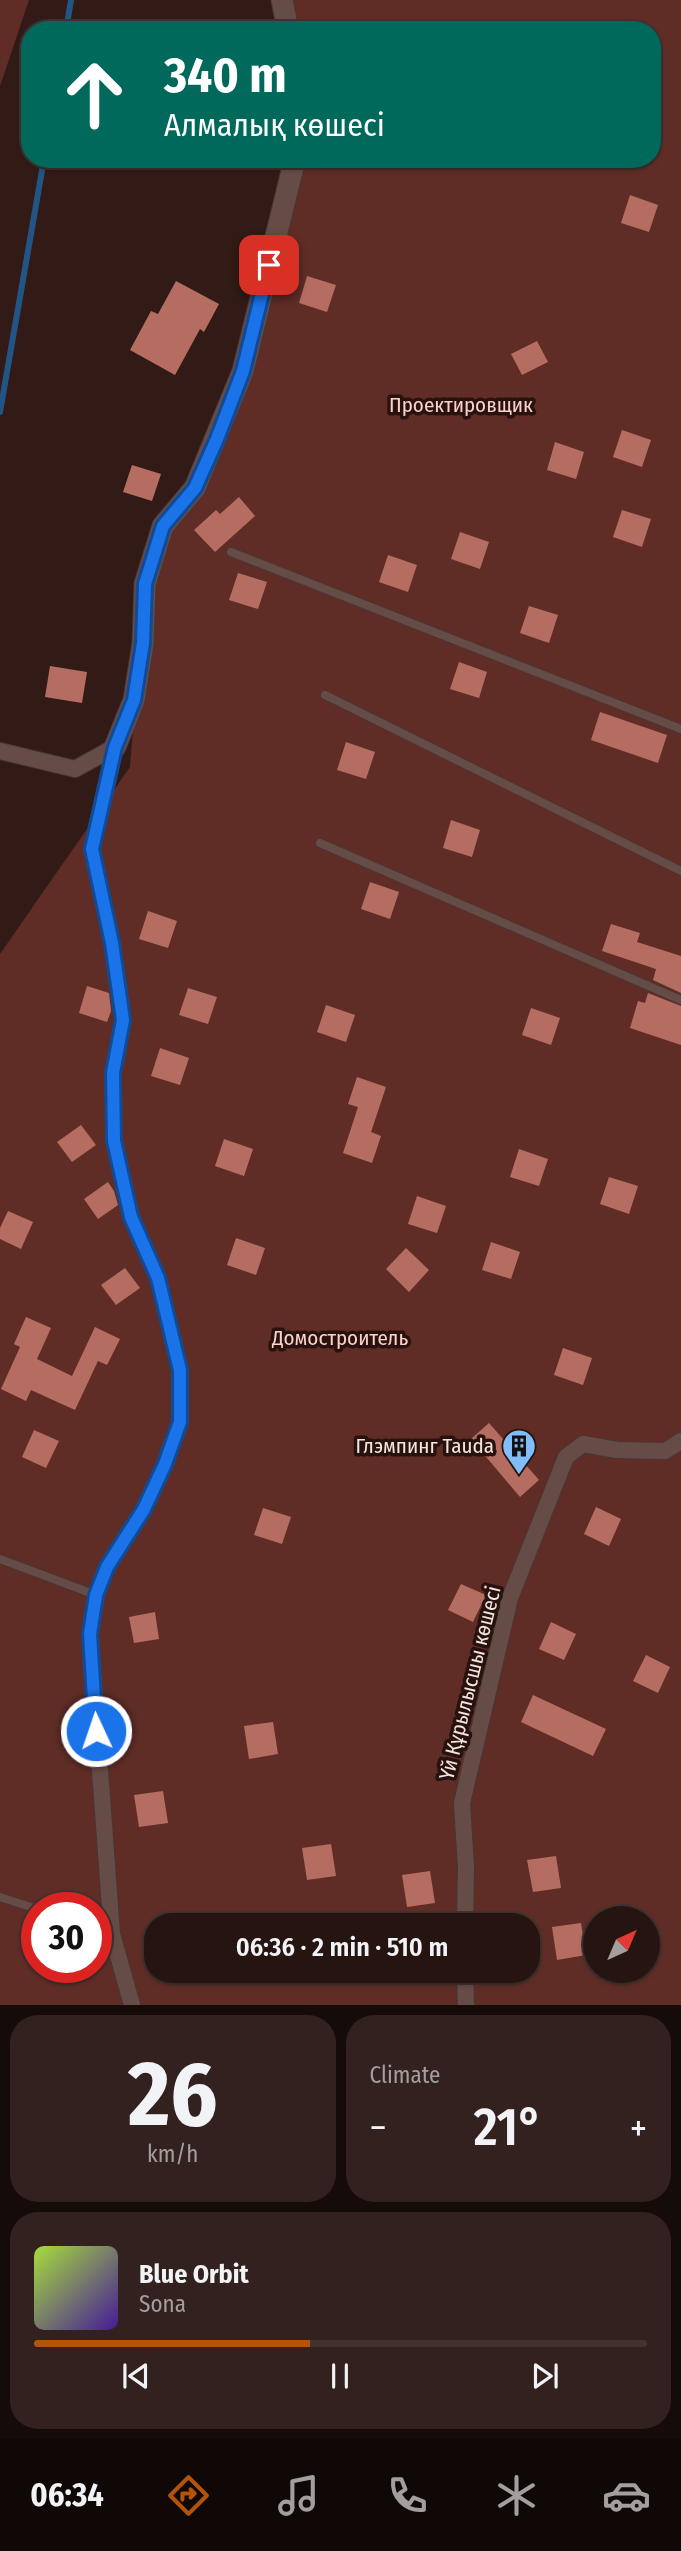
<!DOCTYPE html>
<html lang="en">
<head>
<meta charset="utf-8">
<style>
  :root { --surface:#261411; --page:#32211f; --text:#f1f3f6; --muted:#a49e9f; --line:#423331; --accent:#b45309 }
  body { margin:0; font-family:"Fira Sans Condensed",sans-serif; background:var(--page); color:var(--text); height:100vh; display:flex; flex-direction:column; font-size:26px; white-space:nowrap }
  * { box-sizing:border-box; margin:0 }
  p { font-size:23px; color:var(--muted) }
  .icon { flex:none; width:38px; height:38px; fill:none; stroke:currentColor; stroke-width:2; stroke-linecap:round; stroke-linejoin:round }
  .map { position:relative; height:2005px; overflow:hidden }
  .details { display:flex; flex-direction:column; gap:10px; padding:10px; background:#150b09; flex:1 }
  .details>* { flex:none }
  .hud { position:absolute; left:21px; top:21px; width:640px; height:147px; border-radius:28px; box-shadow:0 2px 5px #0004,0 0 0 2px var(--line); background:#00695c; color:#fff; overflow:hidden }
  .needle { width:46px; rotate:44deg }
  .tools { position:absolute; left:583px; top:1906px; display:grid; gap:14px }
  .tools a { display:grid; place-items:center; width:77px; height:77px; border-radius:50%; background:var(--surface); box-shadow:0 2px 5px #0004,0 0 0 2px var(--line); font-size:35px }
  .speed { position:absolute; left:21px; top:1892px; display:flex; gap:14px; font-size:35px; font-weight:700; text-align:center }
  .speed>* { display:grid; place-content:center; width:91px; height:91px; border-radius:50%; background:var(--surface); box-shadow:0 2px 5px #0004,0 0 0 2px var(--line); line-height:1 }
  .speed .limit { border:10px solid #d22; background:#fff; color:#111 }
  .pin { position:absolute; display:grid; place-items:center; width:60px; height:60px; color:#fff; margin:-30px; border-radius:14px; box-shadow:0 4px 10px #0006 }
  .me { position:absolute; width:77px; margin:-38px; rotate:357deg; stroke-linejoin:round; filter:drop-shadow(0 0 5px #0008) }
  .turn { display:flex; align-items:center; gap:24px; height:147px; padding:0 28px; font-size:32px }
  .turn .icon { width:91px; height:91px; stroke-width:2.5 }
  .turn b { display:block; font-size:49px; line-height:60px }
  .big { font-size:52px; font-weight:600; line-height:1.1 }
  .details .tile { flex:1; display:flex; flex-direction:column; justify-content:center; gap:10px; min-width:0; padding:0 24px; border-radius:28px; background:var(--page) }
  .details .dial { align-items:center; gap:0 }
  .dial b { font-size:91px; line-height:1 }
  .song { display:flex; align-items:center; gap:21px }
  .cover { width:84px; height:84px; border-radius:10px; background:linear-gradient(135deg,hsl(80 70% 55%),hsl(260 70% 35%)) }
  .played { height:7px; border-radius:4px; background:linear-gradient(90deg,var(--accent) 45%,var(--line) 45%) }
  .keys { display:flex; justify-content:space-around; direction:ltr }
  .heat { display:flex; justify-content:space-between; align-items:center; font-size:38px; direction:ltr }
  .details .tiles { flex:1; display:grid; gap:10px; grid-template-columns:1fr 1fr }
  .tile:last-child { grid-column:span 2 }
  .trip { position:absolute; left:144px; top:1913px; width:396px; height:70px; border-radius:28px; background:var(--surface); box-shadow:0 2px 5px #0004,0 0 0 2px var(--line); font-weight:600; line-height:70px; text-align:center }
  .tab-bar { display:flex; height:112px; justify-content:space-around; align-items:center; background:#0f0807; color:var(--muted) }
  .tab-bar .icon { width:49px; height:49px }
  .tab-bar .on { color:var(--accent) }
  .tab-bar b { font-size:32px; color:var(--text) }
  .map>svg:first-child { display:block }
</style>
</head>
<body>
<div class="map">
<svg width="681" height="2005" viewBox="0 0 681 2005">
  <rect width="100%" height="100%" fill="#321b17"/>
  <g fill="#5f2d26" fill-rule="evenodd">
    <path d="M0,0H29L0,86Z"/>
    <path d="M282,0H681V2005H0V954L130,767L145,584L217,439L295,159H653V30H288ZM37,1908H96V1967H37ZM595,1918H648V1970H595ZM156,1925H527V1970H156Z"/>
  </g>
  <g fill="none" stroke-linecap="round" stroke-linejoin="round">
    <g stroke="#225585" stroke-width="6">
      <path d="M66,30L71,0"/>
      <path d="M0,412L44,159"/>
    </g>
  </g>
  <g fill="#b66d61">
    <path d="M630,195L658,205L649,232L621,223Z"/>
    <path d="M307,276L336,285L327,312L299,303Z"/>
    <path d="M176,281L219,304L204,332L200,329L175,375L130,350L151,311L158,314Z"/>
    <path d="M537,341L548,362L522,375L511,354Z"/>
    <path d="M622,430L651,440L642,467L613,457Z"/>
    <path d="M555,442L584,452L576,479L547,470Z"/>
    <path d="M132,465L161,474L152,501L123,492Z"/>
    <path d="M239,497L255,516L215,552L194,530L216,510L220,514Z"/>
    <path d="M622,510L651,519L642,547L613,537Z"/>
    <path d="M460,532L489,542L480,569L451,559Z"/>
    <path d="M388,555L417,565L408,592L379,582Z"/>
    <path d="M238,573L267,582L258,609L229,600Z"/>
    <path d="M529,606L558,615L549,643L520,633Z"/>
    <path d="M459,662L487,672L479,698L450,689Z"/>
    <path d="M50,666L87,672L82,703L45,697Z"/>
    <path d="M600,712L667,735L658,763L591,740Z"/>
    <path d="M346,742L375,752L366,779L337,770Z"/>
    <path d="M451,820L480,830L472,857L443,848Z"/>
    <path d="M370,882L399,892L390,919L361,909Z"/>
    <path d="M148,911L177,921L168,948L139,939Z"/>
    <path d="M611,924L640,933L637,942L681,956V993L653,980L656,969L602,951Z"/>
    <path d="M87,986L109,993L111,1011L107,1022L79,1013Z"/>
    <path d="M188,988L217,997L208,1024L179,1015Z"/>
    <path d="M648,993L681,1006V1045L630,1028L638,1001L645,1003Z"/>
    <path d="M326,1005L355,1015L346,1042L317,1032Z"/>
    <path d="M531,1008L560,1018L551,1045L522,1035Z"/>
    <path d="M160,1048L189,1058L180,1085L151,1076Z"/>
    <path d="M357,1077L386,1087L371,1132L381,1136L372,1163L343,1153L358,1107L348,1104Z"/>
    <path d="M81,1125L96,1145L72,1162L57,1142Z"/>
    <path d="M224,1139L253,1149L244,1176L215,1166Z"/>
    <path d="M519,1149L548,1159L539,1186L510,1177Z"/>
    <path d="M609,1177L638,1186L629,1214L600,1204Z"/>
    <path d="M108,1182L114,1191L118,1205L98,1219L84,1199Z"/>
    <path d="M417,1196L446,1206L437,1233L408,1224Z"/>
    <path d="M8,1211L33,1222L21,1249L0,1239V1228Z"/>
    <path d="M236,1238L265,1248L256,1275L227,1265Z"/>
    <path d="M491,1242L520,1252L511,1279L482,1270Z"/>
    <path d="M406,1248L429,1270L409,1292L386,1269Z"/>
    <path d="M125,1268L140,1288L116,1305L101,1285Z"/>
    <path d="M26,1317L51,1328L37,1359L72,1376L95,1327L120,1339L107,1365L98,1361L75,1410L31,1390L26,1401L1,1389L20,1347L14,1344Z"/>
    <path d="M563,1348L592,1358L583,1385L554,1375Z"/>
    <path d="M489,1423L539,1480L520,1497L471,1439Z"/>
    <path d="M34,1430L59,1441L46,1468L22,1457Z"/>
    <path d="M596,1507L621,1519L609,1546L584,1534Z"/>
    <path d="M263,1508L291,1517L282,1544L254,1535Z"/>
    <path d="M461,1584L486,1595L473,1622L448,1610Z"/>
    <path d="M155,1612L159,1639L134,1643L129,1617Z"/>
    <path d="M551,1622L576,1634L564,1660L539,1649Z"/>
    <path d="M646,1655L670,1667L658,1693L633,1681Z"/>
    <path d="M533,1695L606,1729L593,1756L521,1722Z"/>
    <path d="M273,1722L278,1754L249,1759L244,1726Z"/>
    <path d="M163,1791L168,1823L139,1827L134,1795Z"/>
    <path d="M331,1844L336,1876L307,1880L302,1848Z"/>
    <path d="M556,1856L561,1888L533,1892L527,1860Z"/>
    <path d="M430,1871L435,1903L407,1907L402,1875Z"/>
    <path d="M581,1923L586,1955L557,1960L552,1927Z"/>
  </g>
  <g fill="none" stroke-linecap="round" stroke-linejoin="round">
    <g stroke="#493635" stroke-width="10">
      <g id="lane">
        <path d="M231,552L681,729"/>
        <path d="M325,695L681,871"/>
        <path d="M320,843L681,1000"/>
        <path d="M0,1559L96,1595"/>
        <path d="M0,1897L37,1909"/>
        <path d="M96,1929L112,1934"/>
      </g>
    </g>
    <g stroke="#493635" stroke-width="18">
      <g id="street">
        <path d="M115,747L92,849L112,943L123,1019L113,1073L114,1141L131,1217L158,1278L180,1370V1421L165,1464L144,1509L107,1567L96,1595L90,1634L112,1934L132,2005"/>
        <path d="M0,751L75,769L115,747"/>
        <path d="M465,1925L466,1868L462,1803L510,1598L566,1457L583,1444L617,1450L665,1451L681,1441"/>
        <path d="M465,1970L466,2005"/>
      </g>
    </g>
    <g stroke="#493635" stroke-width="23">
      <g id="secondary">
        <path d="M282,0L288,30"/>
        <path d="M115,747L134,700L143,643L145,584L163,526L195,488L243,371L295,159"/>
      </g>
    </g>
    <use href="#lane" stroke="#664c47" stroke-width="8"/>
    <use href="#street" stroke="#664c47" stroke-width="16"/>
    <use href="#secondary" stroke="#664c47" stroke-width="21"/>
  </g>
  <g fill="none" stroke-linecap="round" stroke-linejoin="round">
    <g stroke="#114b97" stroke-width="18">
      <path id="route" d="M96,1731L90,1634L96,1595L107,1567L144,1509L165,1464L180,1422V1370L158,1278L131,1217L114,1141L113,1073L123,1020L112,943L92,849L115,747L134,700L143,643L145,584L163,526L195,488L217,439L243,371L269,265"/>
    </g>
    <use href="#route" stroke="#1a73e8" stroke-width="12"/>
  </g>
  <defs>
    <g id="building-pin" transform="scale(1.75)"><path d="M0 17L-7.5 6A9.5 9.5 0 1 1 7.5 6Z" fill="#81bdfa" stroke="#27120e"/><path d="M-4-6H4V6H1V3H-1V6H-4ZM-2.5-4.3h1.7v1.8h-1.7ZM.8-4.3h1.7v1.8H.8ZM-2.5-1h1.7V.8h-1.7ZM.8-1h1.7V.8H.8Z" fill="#111"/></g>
  </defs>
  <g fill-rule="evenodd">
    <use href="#building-pin" x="519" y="1446"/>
  </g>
  <g text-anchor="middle" stroke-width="7" stroke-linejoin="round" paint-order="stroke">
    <g font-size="21" fill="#fdd1c9" stroke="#27120e">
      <text x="461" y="412">Проектировщик</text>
      <text x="340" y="1345">Домостроитель</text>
    </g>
    <g font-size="21" fill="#f4e4e1" stroke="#27120e" text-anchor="end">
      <text x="494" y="1453">Глэмпинг Tauda</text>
    </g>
    <g font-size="21" fill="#f4e4e1" stroke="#27120e">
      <text transform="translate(470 1683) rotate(-76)" y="7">Үй Құрылысшы көшесі</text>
    </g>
  </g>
</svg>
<div class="tools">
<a><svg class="needle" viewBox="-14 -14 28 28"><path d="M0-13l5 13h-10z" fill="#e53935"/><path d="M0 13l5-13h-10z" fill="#a49e9f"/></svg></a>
</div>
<div class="speed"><div class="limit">30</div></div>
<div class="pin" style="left:269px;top:265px;background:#d93025"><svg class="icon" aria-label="arrive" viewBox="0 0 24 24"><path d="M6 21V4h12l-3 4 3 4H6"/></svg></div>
<svg class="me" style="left:96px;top:1731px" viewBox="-20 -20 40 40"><circle r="17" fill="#1a73e8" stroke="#fff" stroke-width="3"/><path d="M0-11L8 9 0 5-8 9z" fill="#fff"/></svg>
<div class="trip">06:36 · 2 min · 510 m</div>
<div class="hud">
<div class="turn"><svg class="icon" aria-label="ahead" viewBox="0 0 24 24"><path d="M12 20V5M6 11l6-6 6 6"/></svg><div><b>340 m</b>Алмалық көшесі</div></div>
</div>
</div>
<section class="details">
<div class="tiles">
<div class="tile dial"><b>26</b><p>km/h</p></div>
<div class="tile"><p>Climate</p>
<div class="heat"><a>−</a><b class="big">21°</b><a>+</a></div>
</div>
<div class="tile">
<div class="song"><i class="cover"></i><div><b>Blue Orbit</b><p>Sona</p></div></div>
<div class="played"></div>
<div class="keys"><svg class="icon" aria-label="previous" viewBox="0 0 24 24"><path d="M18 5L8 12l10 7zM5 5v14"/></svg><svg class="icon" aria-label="pause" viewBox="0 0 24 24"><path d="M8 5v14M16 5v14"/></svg><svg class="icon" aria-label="next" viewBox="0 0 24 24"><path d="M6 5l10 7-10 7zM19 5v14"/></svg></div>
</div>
</div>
</section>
<nav class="tab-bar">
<b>06:34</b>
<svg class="icon on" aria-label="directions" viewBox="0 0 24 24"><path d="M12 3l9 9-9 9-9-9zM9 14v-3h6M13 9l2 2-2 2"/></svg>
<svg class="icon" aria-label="music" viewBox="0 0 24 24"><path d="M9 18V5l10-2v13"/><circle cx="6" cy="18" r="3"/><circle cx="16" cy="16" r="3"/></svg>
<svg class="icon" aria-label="phone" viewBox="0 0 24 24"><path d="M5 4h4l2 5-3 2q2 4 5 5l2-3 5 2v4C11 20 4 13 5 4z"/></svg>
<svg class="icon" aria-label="climate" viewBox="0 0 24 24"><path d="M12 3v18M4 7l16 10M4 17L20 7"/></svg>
<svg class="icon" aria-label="car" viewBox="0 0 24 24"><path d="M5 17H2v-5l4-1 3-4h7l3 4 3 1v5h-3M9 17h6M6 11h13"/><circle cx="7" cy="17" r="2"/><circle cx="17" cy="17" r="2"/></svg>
</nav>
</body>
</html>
